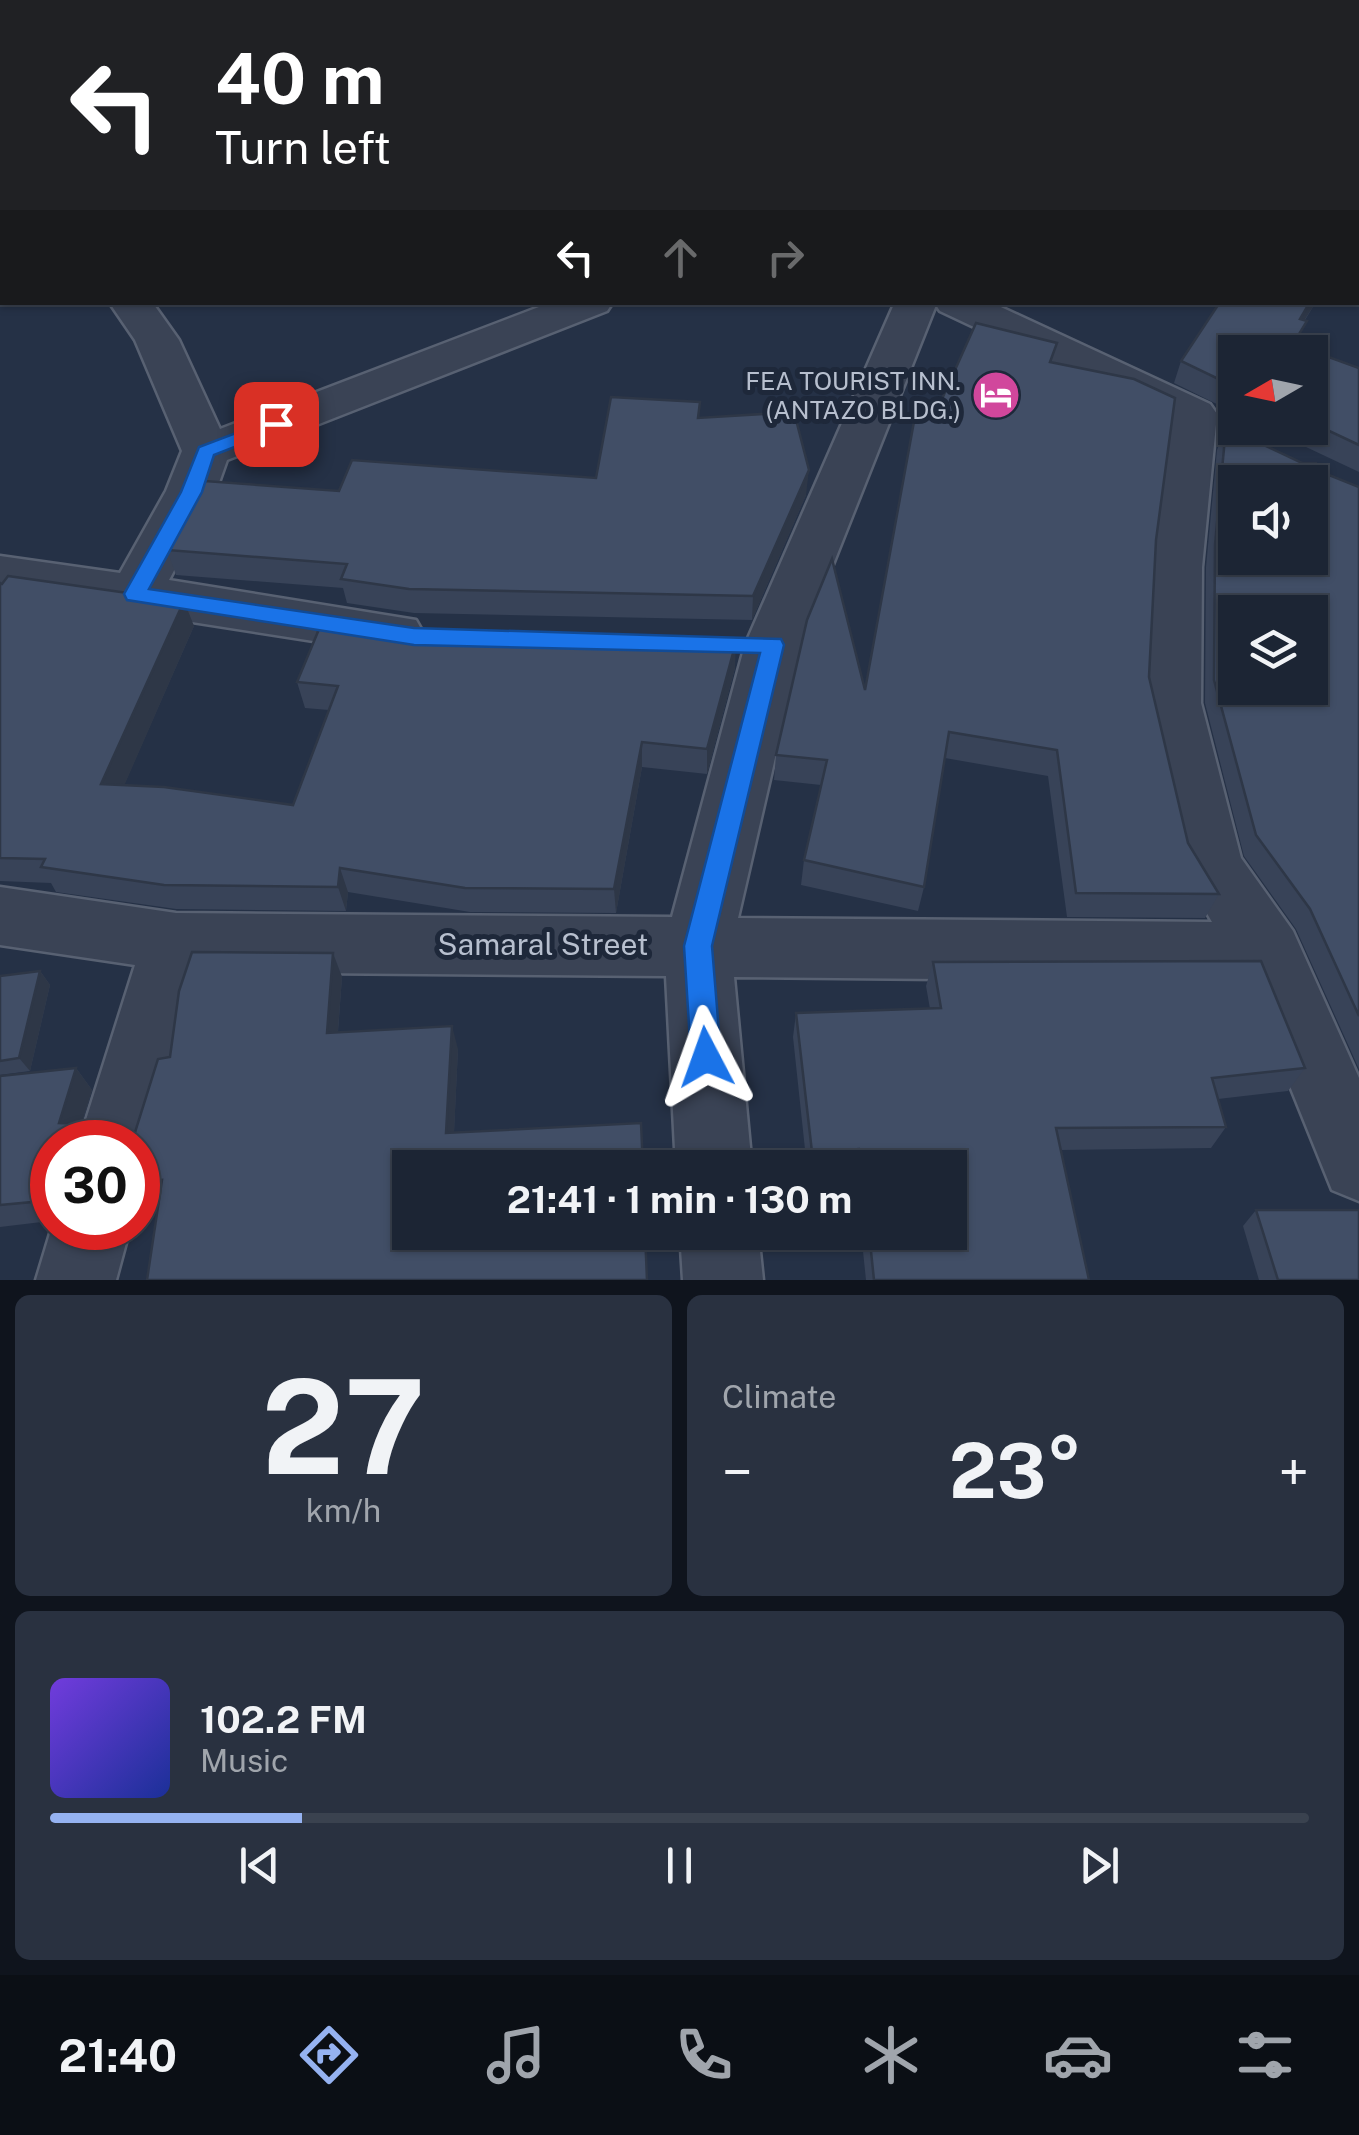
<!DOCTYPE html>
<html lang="en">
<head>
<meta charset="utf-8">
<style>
  :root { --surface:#1c2534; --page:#293140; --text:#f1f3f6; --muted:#a0a5ac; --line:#3a424f; --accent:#95b2f1 }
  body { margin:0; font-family:"Public Sans",sans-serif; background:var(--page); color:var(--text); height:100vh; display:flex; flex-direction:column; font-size:38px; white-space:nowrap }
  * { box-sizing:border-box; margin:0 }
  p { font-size:32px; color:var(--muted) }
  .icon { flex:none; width:55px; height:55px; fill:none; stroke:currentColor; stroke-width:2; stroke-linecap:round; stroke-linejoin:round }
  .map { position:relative; height:1280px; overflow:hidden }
  .sheet { display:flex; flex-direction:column; gap:15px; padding:15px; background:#0f141d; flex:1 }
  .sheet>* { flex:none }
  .hud { position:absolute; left:0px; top:0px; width:1360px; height:305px; box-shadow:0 2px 8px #0004,0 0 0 2px var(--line); background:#202124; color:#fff; overflow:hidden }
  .needle { width:65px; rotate:261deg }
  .fabs { position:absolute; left:1218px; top:335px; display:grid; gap:20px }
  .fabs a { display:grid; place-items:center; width:110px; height:110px; border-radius:0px; background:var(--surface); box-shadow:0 2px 8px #0004,0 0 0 2px var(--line); font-size:50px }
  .speed { position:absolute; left:30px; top:1120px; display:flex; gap:20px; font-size:50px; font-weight:700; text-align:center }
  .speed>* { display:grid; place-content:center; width:130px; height:130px; border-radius:50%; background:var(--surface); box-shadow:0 2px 8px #0004,0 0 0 2px var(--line); line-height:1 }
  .speed .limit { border:15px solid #d22; background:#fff; color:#111 }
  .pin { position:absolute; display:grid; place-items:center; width:85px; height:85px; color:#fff; margin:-42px; border-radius:20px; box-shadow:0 5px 15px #0006 }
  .me { position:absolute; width:110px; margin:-55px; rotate:356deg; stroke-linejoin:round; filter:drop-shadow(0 0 8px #0008) }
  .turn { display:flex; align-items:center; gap:35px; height:210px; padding:0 50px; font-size:45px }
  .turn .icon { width:130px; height:130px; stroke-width:2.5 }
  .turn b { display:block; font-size:70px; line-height:85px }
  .lanes { display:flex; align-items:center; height:95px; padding:0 50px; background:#0003; justify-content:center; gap:50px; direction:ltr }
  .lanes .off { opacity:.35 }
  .big { font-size:75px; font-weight:700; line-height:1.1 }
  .sheet .tile { flex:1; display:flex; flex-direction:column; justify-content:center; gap:15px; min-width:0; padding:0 35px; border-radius:15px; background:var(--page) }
  .sheet .dial { align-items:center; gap:0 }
  .dial b { font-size:130px; line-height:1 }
  .song { display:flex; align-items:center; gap:30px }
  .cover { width:120px; height:120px; border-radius:15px; background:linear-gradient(135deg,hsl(260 70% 55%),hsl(230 70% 35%)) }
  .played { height:10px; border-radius:5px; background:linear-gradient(90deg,var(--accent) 20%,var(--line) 20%) }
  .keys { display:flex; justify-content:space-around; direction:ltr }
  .heat { display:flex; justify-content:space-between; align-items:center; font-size:55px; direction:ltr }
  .sheet .tiles { flex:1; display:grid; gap:15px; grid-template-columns:1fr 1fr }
  .tile:last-child { grid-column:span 2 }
  .trip { position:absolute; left:392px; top:1150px; width:575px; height:100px; border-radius:0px; background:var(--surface); box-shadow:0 2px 8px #0004,0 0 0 2px var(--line); font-weight:700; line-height:100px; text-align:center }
  .menu { display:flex; height:160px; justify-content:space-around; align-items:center; background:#0b0f15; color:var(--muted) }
  .menu .icon { width:70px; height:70px }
  .menu .selected { color:var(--accent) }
  .menu b { font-size:45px; color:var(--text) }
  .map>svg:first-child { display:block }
</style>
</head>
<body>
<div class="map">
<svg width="1359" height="1280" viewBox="0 0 1359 1280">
  <rect width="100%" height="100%" fill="#253146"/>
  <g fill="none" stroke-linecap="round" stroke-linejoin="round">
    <g stroke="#586172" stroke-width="5">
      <g id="minor">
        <path d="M714,0H748L749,2H715Z"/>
        <path d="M983,0H1018L1019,2H984Z"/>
        <path d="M1358,129H1359V152L1358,151Z"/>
        <path d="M2,211V235L0,236V212Z"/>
        <path d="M109,302H152L179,340L220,429L552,302H613L607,311L227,460L216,491L169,580L416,620L424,634L416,648L397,654L0,592V556L120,573L166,491L182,451L135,340Z"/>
        <path d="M895,302H990L1210,404L1217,414L1202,567L1201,703L1241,858L1293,931L1359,1078V1201L1332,1190L1248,982L734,977L752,1168H676L666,976L201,972L142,1168L138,1170V1142H79L135,965L0,945V887L176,913L672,917L745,645ZM936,305L940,311L1170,419L1150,567L1143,703L1180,867L1212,922L738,918L801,645Z"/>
        <path d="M52,1227L130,1228L116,1280H36Z"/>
        <path d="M680,1232H758L763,1280H683Z"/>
      </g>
    </g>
    <use href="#minor" fill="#3a4355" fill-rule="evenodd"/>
  </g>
  <g fill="#384358">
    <path d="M1220,302H1316L1305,320L1297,345L1359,368V472L1266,428H1310V352H1235V413L1174,383L1181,361Z"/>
    <path d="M1052,363L1156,540L1149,677L1188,843L1219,894L1205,918L1067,917L1048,776L945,758L924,887L918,911L801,885L804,860L821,785L774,780L776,755L865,690Z"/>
    <path d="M700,418L806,495L752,620L414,613L347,603L343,588L176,575L167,550L339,491L596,478Z"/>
    <path d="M1226,427L1319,471L1359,487V1069L1296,929L1244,856L1205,703L1206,567L1217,450Z"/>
    <path d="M0,583L194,626L124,785L293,805L329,710L305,708L297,682L408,635L735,668L707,774L642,767L616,913L470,912L348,892L346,911L176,909L56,892L51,883L0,881Z"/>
    <path d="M333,953L342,977L338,1032L458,1049L454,1132L159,1202L138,1204V1142L170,1057Z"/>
    <path d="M933,962L1305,1068L1288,1091L1218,1099L1226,1127L1211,1148L1060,1150L1089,1280H866L861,1232H950V1168H807L793,1037L796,1013L930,1009L926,986Z"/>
    <path d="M40,971L50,985L30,1071L0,1075V976Z"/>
    <path d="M76,1068L92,1090L82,1124L119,1125L132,1142H52V1214L50,1221L0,1227V1076Z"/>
    <path d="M1256,1210L1359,1280H1259L1243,1226Z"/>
  </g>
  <g fill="#2e3747">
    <path d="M1310,302H1316L1291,341L1300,319Z"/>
    <path d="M809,470L806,495L752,620L753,596Z"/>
    <path d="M184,601L194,626L114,809L101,784Z"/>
    <path d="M736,642L735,668L707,774V749Z"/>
    <path d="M642,742V767L616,913L614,889Z"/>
    <path d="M340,868L348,892L346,911L338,887Z"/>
    <path d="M333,953L342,977L336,1055L327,1033Z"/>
    <path d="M40,971L50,985L30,1071L19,1058Z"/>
    <path d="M452,1026L458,1049L453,1154L446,1133Z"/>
    <path d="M76,1068L92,1090L76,1142L59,1123Z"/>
    <path d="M119,1125L132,1142H121Z"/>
    <path d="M33,1194L52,1214L50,1221L32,1202Z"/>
  </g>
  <g fill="#414e66" stroke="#2e3747" stroke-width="2.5" fill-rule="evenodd">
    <path d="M1358,209L1359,210V229L1358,231Z"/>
    <path d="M1220,302H1310L1300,319L1307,321L1293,344L1359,368V445L1310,422V352H1235V387L1181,361Z"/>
    <path d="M976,323L1057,343L1050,362L1134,379L1175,398L1156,540L1149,677L1188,843L1219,894L1076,893L1057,750L949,732L924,887L804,860L827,760L776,755L807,620L832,559L865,690L915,416L933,419Z"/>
    <path d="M611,397L700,402L698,418L794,412L809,470L753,596L409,589L341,579L347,564L167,550L205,481L339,491L352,460L596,478Z"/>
    <path d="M1226,427L1302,463H1316L1319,471L1359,487V1016L1310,909L1256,835L1214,680L1215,545ZM1235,482H1310V558H1235ZM1235,612H1310V688H1235Z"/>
    <path d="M8,576L184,601L101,784L164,787L293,805L338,686L297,682L322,622L408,635L736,642L707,749L642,742L614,889L465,888L340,868L338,887L164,885L41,867L45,859L0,858V583L2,584Z"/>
    <path d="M192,952L333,953L327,1033L452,1026L446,1133L641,1123L643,1168H410V1232H645L647,1280H147L162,1180L138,1182V1142H132L158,1059L170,1057L179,991Z"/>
    <path d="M1261,961L1305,1068L1212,1078L1226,1127L1056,1128L1089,1280H874L869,1232H950V1168H862L859,1149L812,1152L796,1013L941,1008L933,962Z"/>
    <path d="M40,971L19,1058L0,1061V976Z"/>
    <path d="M76,1068L59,1123L119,1125L121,1142H52V1192L33,1194L32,1202L0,1205V1076Z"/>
    <path d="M1256,1210H1359V1280H1278Z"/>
  </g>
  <path fill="#1a73e8" stroke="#114b97" stroke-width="2.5" d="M276,418L283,420V428L214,455L202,492L149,589L414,628L781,639L784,645L712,946L721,1057L716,1067L706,1071L696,1067L691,1057L684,946L760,653L414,645L127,600L124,594L181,492L199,447Z"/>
  <defs>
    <g id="hotel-disc" transform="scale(2.5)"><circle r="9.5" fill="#d1479c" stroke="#1e283a"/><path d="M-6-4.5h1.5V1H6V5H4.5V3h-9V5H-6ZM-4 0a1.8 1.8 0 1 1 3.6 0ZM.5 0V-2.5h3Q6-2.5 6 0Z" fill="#fff"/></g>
  </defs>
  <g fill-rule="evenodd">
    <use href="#hotel-disc" x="996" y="395"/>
  </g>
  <g text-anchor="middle" stroke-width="10" stroke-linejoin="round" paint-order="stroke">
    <g font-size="25" fill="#b7bfce" stroke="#1e283a" text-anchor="end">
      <text x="961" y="390">FEA TOURIST INN.<tspan x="961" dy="29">(ANTAZO BLDG.)</tspan></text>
    </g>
    <g font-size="30" fill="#b7bfce" stroke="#1e283a">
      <text x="543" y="955">Samaral Street</text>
    </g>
  </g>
</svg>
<div class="fabs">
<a><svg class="needle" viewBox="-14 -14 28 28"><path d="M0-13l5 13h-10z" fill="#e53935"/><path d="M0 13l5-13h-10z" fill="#a0a5ac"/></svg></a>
<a><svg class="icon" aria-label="sound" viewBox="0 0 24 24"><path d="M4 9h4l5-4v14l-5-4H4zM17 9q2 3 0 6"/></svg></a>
<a><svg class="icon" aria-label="layers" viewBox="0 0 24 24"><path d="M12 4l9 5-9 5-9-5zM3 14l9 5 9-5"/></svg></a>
</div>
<div class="speed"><div class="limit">30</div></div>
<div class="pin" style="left:276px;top:424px;background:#d93025"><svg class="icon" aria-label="arrive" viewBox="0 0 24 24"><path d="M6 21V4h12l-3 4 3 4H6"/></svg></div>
<svg class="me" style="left:706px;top:1057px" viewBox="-20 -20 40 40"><path d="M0-17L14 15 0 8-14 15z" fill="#1a73e8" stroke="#fff" stroke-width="4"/></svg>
<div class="trip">21:41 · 1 min · 130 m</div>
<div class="hud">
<div class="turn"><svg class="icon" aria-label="left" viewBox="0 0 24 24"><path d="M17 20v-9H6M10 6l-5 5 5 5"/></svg><div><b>40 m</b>Turn left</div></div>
<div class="lanes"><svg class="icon" aria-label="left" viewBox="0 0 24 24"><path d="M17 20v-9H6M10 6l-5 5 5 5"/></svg><svg class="icon off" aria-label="ahead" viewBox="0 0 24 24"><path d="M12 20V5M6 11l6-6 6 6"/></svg><svg class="icon off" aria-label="right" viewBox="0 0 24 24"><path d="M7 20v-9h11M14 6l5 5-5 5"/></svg></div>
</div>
</div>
<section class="sheet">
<div class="tiles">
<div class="tile dial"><b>27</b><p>km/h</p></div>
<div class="tile"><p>Climate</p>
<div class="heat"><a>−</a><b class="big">23°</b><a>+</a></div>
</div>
<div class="tile">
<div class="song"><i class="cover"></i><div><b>102.2 FM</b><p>Music</p></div></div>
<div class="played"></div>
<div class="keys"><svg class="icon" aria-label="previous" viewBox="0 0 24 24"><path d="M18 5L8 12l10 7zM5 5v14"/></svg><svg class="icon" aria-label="pause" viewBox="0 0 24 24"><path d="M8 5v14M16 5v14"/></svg><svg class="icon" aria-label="next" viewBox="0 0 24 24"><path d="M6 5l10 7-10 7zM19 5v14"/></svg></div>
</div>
</div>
</section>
<nav class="menu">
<b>21:40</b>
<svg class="icon selected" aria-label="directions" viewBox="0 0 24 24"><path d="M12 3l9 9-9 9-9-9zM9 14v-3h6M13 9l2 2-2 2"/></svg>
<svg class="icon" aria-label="music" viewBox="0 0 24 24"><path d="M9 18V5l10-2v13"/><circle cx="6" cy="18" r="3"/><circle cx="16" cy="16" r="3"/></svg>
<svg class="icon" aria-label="phone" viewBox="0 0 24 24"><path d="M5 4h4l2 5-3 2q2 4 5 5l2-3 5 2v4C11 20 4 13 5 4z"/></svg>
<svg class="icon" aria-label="climate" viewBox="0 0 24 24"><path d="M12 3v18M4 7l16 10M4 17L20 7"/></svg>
<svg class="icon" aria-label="car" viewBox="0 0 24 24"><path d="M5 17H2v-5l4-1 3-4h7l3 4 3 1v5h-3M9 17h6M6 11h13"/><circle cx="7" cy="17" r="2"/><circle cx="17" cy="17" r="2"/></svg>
<svg class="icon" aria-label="filters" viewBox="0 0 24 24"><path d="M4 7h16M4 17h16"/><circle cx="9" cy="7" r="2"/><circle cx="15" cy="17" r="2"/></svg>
</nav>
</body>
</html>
